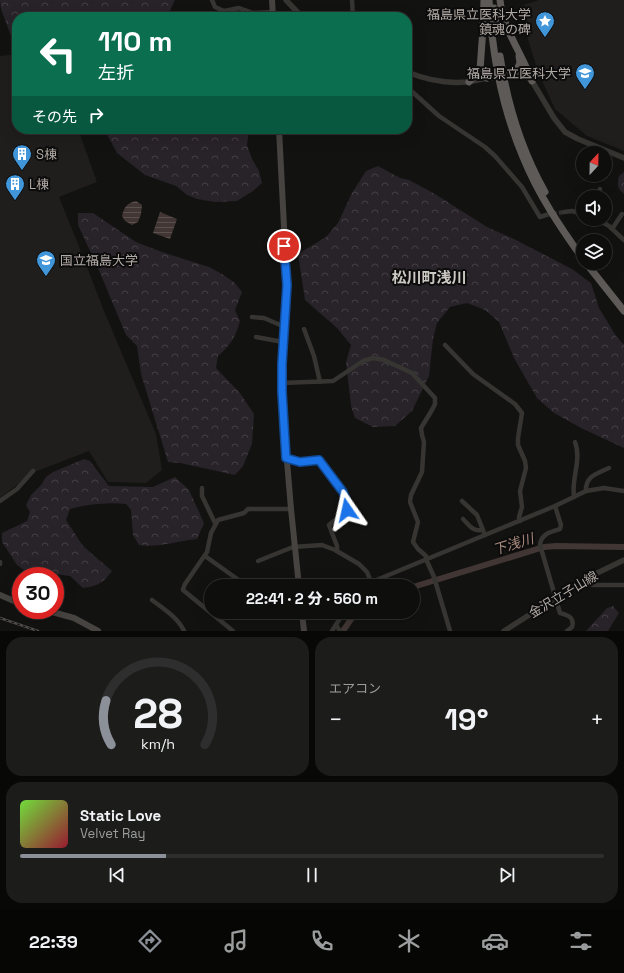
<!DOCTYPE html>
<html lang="ja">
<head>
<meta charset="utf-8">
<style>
  :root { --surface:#0e0e0d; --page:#1c1c1b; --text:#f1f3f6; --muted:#9b9c9d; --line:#2e2e2e; --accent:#8c9099 }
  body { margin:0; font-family:"Space Grotesk","Noto Sans JP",sans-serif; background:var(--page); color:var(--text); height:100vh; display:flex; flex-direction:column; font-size:15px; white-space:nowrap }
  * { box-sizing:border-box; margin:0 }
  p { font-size:13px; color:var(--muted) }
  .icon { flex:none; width:22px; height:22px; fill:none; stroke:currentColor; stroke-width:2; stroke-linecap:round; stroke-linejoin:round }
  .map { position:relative; height:631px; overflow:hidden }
  .panel { display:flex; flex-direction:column; gap:6px; padding:6px; background:#080807; flex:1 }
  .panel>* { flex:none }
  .guide { position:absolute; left:12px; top:12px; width:400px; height:122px; border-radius:16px; box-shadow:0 4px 16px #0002,0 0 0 1px var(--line); background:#0b6e4f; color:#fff; overflow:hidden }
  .needle { width:26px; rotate:22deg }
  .buttons { position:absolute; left:576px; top:146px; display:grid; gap:8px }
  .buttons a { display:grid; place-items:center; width:36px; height:36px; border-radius:50%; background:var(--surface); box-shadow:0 4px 16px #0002,0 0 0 1px var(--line); font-size:20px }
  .speed { position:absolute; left:12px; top:567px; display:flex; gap:8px; font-size:20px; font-weight:700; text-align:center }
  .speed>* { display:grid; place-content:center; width:52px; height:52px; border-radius:50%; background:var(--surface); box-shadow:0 4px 16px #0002,0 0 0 1px var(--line); line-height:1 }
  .speed .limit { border:6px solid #d22; background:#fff; color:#111 }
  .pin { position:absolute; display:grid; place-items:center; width:34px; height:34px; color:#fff; margin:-17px; border:2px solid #fff; border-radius:50%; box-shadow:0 1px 4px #0007 }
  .me { position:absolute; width:44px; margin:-22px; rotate:349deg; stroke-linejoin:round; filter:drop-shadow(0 0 3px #0008) }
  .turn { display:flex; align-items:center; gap:14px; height:84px; padding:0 20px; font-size:18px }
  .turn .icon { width:52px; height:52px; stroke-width:2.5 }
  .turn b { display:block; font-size:28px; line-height:34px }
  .then { display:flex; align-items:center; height:38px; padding:0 20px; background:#0003; gap:8px; font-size:15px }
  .big { font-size:30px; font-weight:800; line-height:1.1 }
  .panel .widget { flex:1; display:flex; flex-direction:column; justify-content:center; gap:6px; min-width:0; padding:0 14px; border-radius:16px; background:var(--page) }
  .panel .dial { align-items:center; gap:0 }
  .dial svg { height:104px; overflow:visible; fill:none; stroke:var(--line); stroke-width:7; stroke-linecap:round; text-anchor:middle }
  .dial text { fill:var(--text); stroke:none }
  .song { display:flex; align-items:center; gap:12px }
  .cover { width:48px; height:48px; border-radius:6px; background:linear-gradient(135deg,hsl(100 70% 55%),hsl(350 70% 35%)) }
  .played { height:4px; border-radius:2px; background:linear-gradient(90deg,var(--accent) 25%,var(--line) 25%) }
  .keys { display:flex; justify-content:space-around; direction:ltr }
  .heat { display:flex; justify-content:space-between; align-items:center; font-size:22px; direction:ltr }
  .panel .tiles { flex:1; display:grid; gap:6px; grid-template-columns:1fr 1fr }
  .widget:last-child { grid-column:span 2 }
  .trip { position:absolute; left:204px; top:579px; width:216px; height:40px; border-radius:20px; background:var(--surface); box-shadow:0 4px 16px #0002,0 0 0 1px var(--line); font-weight:800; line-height:40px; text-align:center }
  .tabs { display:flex; height:64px; justify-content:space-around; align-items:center; background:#060605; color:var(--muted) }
  .tabs .icon { width:28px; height:28px }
  .tabs .selected { color:var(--accent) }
  .tabs b { font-size:18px; color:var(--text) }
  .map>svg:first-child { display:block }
</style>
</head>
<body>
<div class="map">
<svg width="624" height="631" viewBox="0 0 624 631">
  <defs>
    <pattern id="forest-crowns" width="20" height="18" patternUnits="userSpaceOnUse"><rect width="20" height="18" fill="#282229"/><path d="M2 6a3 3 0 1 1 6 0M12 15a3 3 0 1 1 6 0" fill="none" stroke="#453f45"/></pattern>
    <pattern id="water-rules" width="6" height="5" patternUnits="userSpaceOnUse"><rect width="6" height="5" fill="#413633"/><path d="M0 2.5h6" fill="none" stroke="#5a504e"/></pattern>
  </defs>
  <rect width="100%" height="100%" fill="#121211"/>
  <g fill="#1f1e1d">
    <path d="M539,0H624V151L587,136L555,109L538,72L518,7Z"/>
    <path d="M17,54V129H78L97,182L59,197L78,244L104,311L156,434L162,470L146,483L108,482L89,451L32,473L0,498V56Z"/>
  </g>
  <g fill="url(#forest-crowns)">
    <path d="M0,0H175L167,17H17V39L11,36L1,9Z"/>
    <path d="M104,129H249L247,145L252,159L259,171L262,183L253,191L237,201L215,202L197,199L187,195L176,186L145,175L117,153Z"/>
    <path d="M378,166L400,178L409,180L435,194L487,227L514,239L572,269L591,283L599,308L616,336L624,345V448L581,428L554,413L537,398L514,358L499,322L485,310L467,303L450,307L437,323L433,339L429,376L412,411L395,426L373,427L355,418L351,406L346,362L351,345L337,328L305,300L298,254L326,237L338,223L352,193L366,171Z"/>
    <path d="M624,172V194C617,188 617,185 619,176Z"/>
    <path d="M78,213H93L136,242L162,252L209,267L222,274L235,283L242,292L235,310L240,321C236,336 230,346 218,356L216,368L240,393L254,414L252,444L243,466L235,475L180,463L168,462L141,374L137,346L126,335L98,268L78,225Z"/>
    <path d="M84,459L90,461L109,486L153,487L175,477L189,490L204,523L197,539C178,541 158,548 139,545L133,535L131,510L126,504C107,502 88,504 70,509L66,520L83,546L112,571C103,583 98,586 83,588L70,576L24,570L17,565L2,542V533L27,521L30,512L26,505L31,495L41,485L46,477L53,472Z"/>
    <path d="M613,606L619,613L608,631H586L607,608Z"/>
  </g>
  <g fill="url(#water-rules)">
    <path d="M136,201L142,205L141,214L138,222L132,225L125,221L122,216C124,207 127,203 136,201Z"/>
    <path d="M160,212L177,219L170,239L153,233Z"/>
  </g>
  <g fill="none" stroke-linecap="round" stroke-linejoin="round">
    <g stroke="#413633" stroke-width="6">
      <path d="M413,587L544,547L556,546L624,547"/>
      <path d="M343,631L356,612"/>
    </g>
    <path stroke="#32302e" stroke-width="4.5" stroke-dasharray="4.5 2" stroke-linecap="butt" d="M546,215L564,212"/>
    <g stroke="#363532" stroke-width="4.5">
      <path d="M212,0L215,7L224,11L239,8L253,13L272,12"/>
      <path d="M352,0L353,17"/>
      <path d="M407,87L439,116L485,147L495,156L522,187L540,217L546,215"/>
      <path d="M597,197L600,189"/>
      <path d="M564,212L572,211L583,214"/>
      <path d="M596,219L609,226L624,240"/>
      <path d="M612,229L622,214"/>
      <path d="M252,317L264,318L285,327"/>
      <path d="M304,329L314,356L320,382"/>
      <path d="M256,337L283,342"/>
      <path d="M445,345L473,374L515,404L522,413L518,438V445L525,461L526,468L520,491L522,507L519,517L520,521"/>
      <path d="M282,383L333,381L363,361L373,358L384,360L412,373L435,398V404L432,410L421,428L422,435L424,442L422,472L411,495L410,502L418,522L413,542L418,549L426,556V559L434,577L450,631"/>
      <path d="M286,458L300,461L319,460L343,492L348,505L347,510L329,525L337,546V551"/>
      <path d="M202,488V496L215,523"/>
      <path d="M586,491C585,476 598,473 609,468"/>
      <path d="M574,497C571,478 582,460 575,442"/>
      <path d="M0,501L17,489L33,471"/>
      <path d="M462,501L477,515L485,535"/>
      <path d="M555,506L561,525L560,529C552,532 541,533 540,545L560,613C567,615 575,617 572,627L567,631"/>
      <path d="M463,519C469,525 473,532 482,530"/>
      <path d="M205,556L240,581L239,586"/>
      <path d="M258,561L293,547L322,545L335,550L359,564L367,572L371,582"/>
      <path d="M0,562V564"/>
      <path d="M587,578L589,584L593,585H624"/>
      <path d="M362,586L555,506L586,491L604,488L624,491"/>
      <path d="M152,600C164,609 178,618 184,631"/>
      <path d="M336,625L340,631"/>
      <path d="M233,631L183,590V589L185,584L207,552L211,533L218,520L244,513L248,509H291"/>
      <path d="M332,631L344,612"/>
    </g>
    <g stroke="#363532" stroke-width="5.5">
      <path d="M286,0L302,17"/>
      <path d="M407,72C427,80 445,84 466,82C474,81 481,79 489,78"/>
      <path d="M514,73L524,74L532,81L554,118L565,132L578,139L624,158"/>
      <path d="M504,631L587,578L624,560"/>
    </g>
    <g stroke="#464340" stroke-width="6">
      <path d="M272,0L273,17"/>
      <path d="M279,129L287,285L282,364V401L291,509L299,586"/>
      <path d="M0,595L21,604"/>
      <path d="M45,610L74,618L98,631"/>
      <path d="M302,612L304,631"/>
    </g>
    <g stroke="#5e5a57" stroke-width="7">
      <path d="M484,0L483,28L480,70L482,74L487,78"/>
      <path d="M489,0C492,53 502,108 523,157C538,194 560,227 583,259"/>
      <path d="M500,0C503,30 522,53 532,81"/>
      <path d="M494,8L497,32"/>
      <path d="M500,56C507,102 522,151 545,192"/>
      <path d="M516,72L520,63L519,56"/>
      <path d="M469,82L480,70"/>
      <path d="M586,263L624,311"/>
    </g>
    <g stroke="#514e4b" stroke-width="2.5">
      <path id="rail" d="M0,618L38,631"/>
    </g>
    <use href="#rail" stroke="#0d0c0c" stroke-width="1" stroke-dasharray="3" stroke-linecap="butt"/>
    <path stroke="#363532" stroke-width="5.5" d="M491,78L514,73"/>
  </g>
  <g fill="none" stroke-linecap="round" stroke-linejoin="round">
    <g stroke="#114b97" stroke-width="10">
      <path id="route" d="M284,246L287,285L282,364V392L286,458L300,462L319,460L343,492L348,505L347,510"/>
    </g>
    <use href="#route" stroke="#1a73e8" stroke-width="7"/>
  </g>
  <defs>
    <g id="sight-pin" transform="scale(1)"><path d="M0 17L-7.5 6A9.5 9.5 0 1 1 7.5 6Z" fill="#4196d9" stroke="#0d0c0c"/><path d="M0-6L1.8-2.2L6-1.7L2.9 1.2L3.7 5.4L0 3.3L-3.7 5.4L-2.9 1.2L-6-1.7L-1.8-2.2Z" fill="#fff"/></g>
    <g id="university-pin" transform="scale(1)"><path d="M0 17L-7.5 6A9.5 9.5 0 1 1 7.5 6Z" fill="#4196d9" stroke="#0d0c0c"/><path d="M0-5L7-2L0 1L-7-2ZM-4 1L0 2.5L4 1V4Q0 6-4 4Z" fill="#fff"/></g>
    <g id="building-pin" transform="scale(1)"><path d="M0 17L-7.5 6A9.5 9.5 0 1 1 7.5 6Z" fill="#4196d9" stroke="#0d0c0c"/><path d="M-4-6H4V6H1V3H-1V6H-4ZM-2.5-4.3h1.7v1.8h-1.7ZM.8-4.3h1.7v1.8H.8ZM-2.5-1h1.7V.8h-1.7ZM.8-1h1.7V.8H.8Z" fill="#fff"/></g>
  </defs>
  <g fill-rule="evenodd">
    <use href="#sight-pin" x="545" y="21"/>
    <use href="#university-pin" x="585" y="73"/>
    <use href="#building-pin" x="22" y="154"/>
    <use href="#building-pin" x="15" y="184"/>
    <use href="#university-pin" x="46" y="260"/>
  </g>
  <g text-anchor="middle" stroke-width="4" stroke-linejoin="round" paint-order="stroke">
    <g font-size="13" fill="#b1aaa4" stroke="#0d0c0c" text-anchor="start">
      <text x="531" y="19" text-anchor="end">福島県立医科大学<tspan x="531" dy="15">鎮魂の碑</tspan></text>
      <text x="571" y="78" text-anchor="end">福島県立医科大学</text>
      <text x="36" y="159">S棟</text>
      <text x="29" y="189">L棟</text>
      <text x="60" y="265">国立福島大学</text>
    </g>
    <g font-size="13" fill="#b1aaa4" stroke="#0d0c0c">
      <text transform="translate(563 594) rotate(-31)" y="5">金沢立子山線</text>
    </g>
    <g font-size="14" font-style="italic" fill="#a8897e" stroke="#0d0c0c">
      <text transform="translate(513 544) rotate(-17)" y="5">下浅川</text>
    </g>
    <g font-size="15" font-weight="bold" fill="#cdc9c4" stroke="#0d0c0c">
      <text x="429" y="283">松川町浅川</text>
    </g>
  </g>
</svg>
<div class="buttons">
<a><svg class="needle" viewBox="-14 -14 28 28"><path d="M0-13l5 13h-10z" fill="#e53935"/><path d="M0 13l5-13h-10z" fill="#9b9c9d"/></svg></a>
<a><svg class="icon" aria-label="sound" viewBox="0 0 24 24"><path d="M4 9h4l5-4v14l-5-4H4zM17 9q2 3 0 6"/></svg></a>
<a><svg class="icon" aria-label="layers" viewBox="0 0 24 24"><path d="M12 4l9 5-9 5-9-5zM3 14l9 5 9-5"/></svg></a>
</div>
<div class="speed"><div class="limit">30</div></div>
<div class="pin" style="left:284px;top:246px;background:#d93025"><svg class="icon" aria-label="arrive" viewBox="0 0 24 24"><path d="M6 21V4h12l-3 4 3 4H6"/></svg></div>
<svg class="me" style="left:347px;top:510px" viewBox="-20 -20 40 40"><path d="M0-17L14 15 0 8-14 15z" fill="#1a73e8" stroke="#fff" stroke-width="4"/></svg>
<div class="trip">22:41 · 2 分 · 560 m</div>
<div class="guide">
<div class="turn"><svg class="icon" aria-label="left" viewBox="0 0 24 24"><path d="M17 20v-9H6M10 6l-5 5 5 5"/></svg><div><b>110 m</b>左折</div></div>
<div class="then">その先<svg class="icon" aria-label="right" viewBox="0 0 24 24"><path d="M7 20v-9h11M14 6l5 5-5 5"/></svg></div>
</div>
</div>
<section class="panel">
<div class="tiles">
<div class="widget dial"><svg viewBox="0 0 100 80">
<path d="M14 69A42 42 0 1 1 86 69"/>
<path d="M14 69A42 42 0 0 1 10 35" stroke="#8c9099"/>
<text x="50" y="56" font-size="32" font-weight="700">28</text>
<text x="50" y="72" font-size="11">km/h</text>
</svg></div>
<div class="widget"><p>エアコン</p>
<div class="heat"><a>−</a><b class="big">19°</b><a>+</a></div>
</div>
<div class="widget">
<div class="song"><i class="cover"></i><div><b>Static Love</b><p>Velvet Ray</p></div></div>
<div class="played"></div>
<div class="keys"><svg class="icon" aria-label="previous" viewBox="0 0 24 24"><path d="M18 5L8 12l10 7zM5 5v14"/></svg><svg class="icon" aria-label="pause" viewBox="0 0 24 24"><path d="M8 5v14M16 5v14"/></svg><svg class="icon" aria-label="next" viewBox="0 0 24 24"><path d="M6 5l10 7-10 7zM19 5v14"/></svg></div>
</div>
</div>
</section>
<nav class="tabs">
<b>22:39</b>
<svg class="icon selected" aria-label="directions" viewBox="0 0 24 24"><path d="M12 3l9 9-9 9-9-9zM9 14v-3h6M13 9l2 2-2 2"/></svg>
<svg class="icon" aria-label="music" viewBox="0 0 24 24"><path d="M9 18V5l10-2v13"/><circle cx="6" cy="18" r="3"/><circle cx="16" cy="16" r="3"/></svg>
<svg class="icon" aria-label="phone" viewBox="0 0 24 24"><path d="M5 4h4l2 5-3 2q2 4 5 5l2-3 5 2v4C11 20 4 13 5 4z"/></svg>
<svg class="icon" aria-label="climate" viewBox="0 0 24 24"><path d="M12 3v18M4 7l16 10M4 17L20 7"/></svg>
<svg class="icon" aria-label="car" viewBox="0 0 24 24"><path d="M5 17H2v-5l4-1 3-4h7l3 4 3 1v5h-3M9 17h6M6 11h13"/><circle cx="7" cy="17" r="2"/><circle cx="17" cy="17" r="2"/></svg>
<svg class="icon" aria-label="filters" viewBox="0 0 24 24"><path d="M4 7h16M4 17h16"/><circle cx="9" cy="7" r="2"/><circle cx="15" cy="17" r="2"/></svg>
</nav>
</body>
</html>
